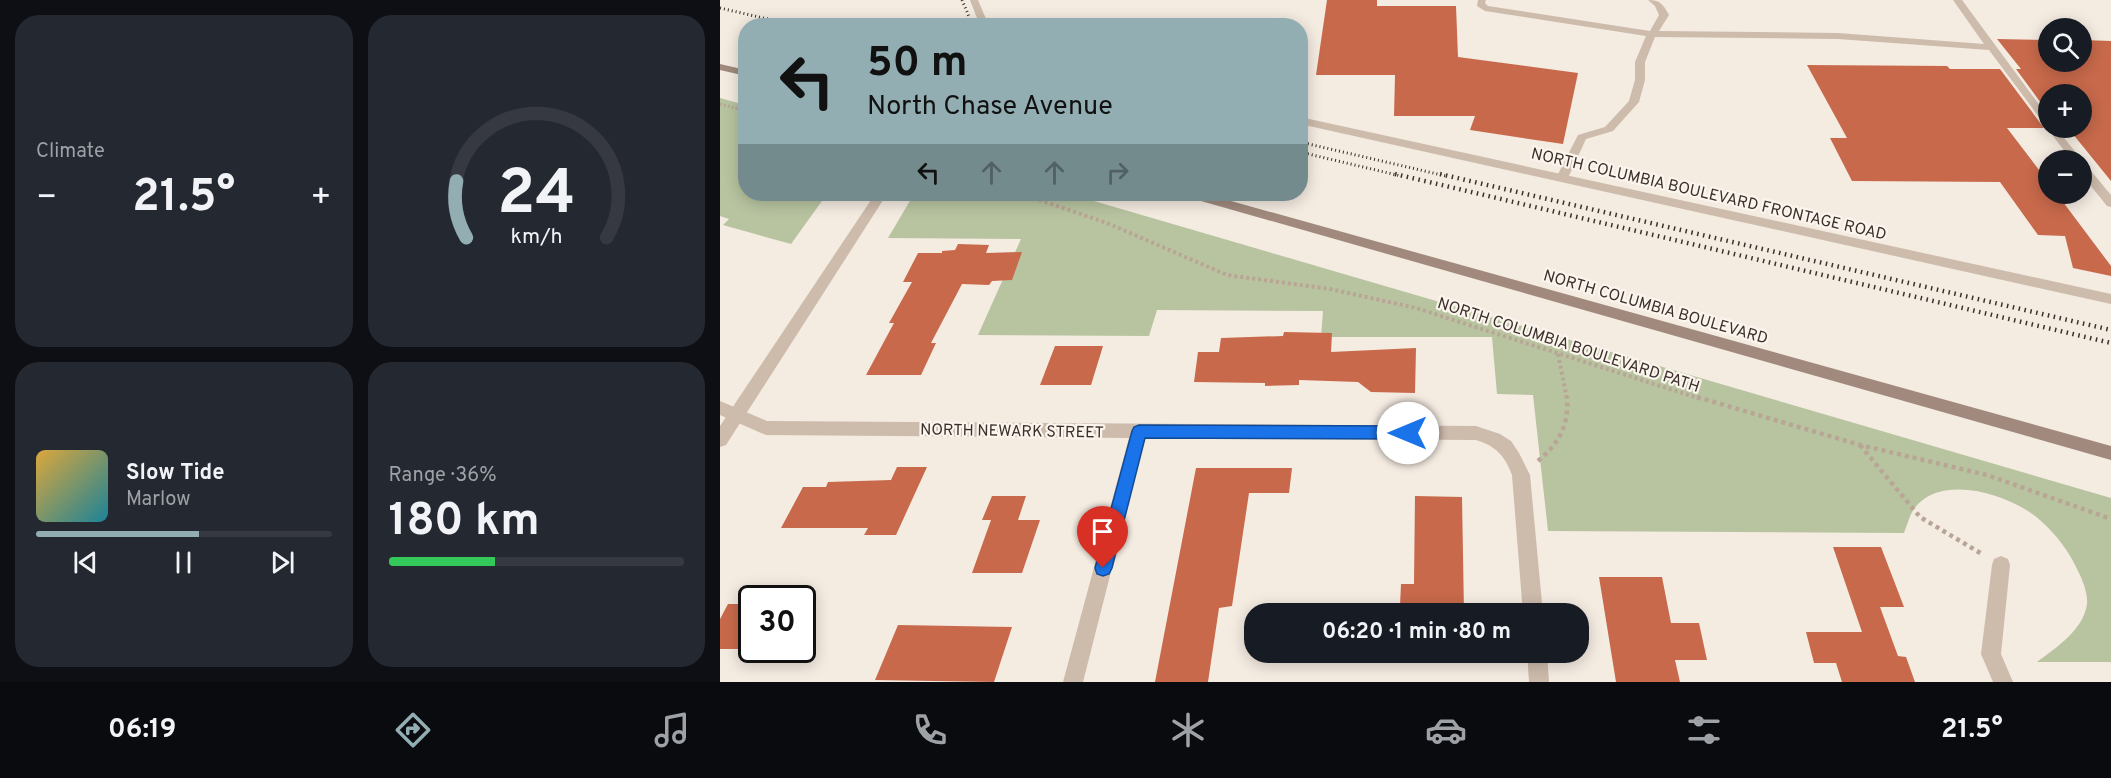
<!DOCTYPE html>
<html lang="en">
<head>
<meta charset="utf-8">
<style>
  :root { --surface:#171b24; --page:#242831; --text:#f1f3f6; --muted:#9ea1a6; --line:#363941; --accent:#92aeb2 }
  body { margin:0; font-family:Overpass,sans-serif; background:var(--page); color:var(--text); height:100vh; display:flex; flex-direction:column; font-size:22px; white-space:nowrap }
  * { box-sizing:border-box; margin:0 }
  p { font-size:20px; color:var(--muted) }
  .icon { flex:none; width:33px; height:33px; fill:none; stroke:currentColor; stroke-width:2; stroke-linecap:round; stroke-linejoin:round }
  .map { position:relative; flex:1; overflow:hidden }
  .sheet { display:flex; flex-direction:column; gap:15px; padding:15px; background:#0d0f14; width:720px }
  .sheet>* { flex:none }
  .guide { position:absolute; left:18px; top:18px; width:570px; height:183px; border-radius:24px; box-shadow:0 3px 15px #0003; background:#92aeb2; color:#111; overflow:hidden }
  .fabs { position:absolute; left:1318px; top:18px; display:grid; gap:12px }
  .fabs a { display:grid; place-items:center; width:54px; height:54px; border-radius:50%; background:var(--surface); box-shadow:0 3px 15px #0003; font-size:30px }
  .speed { position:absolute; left:18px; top:585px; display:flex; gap:12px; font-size:30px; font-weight:700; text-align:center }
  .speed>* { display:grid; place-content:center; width:78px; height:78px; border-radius:50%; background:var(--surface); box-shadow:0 3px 15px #0003; line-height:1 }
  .speed .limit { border:3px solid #111; border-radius:9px; background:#fff; color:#111 }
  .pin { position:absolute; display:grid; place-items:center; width:51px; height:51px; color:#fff; margin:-62px -26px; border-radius:50% 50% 50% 0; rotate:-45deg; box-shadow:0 0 6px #0007 }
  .pin .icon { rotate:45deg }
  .me { position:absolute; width:66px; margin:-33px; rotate:270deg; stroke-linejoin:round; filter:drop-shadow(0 0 4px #0008) }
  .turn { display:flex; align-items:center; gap:21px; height:126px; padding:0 30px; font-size:27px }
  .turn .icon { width:78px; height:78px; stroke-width:2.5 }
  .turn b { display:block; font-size:42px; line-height:51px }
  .lanes { display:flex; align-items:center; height:57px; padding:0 30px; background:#0003; justify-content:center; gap:30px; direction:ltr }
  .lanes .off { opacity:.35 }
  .big { font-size:45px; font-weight:700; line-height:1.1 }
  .sheet .tile { flex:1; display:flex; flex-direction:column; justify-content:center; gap:9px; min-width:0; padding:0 21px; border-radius:24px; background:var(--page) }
  .sheet .dial { align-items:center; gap:0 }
  .dial svg { height:156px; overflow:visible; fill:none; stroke:var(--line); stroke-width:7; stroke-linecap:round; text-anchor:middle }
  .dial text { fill:var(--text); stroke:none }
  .song { display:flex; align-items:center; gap:18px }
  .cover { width:72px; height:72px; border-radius:9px; background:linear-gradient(135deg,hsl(40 70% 55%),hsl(190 70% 35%)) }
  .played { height:6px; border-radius:3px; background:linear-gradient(90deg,var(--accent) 55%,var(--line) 55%) }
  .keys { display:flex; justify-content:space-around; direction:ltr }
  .heat { display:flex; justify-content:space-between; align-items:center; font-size:33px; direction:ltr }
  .charge { height:9px; border-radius:4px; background:linear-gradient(90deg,#34c759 36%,var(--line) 0) }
  .sheet .tiles { flex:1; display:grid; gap:15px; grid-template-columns:repeat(2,1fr) }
  .trip { position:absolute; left:524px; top:603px; width:345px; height:60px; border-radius:24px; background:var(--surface); box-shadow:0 3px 15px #0003; font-weight:700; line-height:60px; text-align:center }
  .tab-bar { display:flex; height:96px; justify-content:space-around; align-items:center; background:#090b0e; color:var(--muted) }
  .tab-bar .icon { width:42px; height:42px }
  .tab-bar .active { color:var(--accent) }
  .tab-bar b { font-size:27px; color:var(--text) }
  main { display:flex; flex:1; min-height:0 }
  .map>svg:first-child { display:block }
</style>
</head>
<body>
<main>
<section class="sheet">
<div class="tiles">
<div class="tile"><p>Climate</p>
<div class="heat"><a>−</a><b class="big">21.5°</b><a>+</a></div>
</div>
<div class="tile dial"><svg viewBox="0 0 100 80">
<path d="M14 69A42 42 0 1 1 86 69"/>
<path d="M14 69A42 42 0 0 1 9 40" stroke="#92aeb2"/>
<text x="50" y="56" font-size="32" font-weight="700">24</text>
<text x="50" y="72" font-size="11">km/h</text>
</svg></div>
<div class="tile">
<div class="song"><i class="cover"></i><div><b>Slow Tide</b><p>Marlow</p></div></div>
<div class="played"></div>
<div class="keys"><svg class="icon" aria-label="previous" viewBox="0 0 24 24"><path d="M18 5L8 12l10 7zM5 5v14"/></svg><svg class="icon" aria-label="pause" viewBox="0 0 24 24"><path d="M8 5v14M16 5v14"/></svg><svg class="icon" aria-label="next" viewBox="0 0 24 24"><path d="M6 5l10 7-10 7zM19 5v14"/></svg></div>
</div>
<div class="tile"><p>Range · 36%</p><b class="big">180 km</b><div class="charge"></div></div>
</div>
</section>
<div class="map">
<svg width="1391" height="682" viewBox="0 0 1391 682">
  <rect width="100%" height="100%" fill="#f4ebe1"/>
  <g fill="#b8c4a0">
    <path d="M0,98L25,105L26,194H107L71,244L3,225L9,219L0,216Z"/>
    <path d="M194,194H350L1391,498V662H1317C1336,648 1364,629 1367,604C1368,594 1363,581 1359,573C1350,553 1338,536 1321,521C1294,496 1228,474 1198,504C1190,512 1188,523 1184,533L828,531L813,395L777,394L772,337H601L603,311L437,310L429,336L258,335L301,239L168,238Z"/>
  </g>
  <g fill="#c8694b">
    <path d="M607,0H657V6H736L738,57L858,73L843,144L750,130L755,116H674L675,75H596Z"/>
    <path d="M1277,39L1329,40V62H1362V40L1391,41V181L1348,128H1362V94H1329V114L1296,69H1301Z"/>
    <path d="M1087,65L1227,66L1230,69H1280L1324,128H1287L1329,183V194H1337L1391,266V276L1353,268L1345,236L1318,235L1280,182L1132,181L1110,138H1127Z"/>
    <path d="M238,244L269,245L266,253L302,252L292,280L272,281L269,285L242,284L211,343H216L201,375H146L174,323H169L192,282H183L198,253H222V251L235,250Z"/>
    <path d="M564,332L612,333L611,352L696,348L695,393L651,392L638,382L579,380V385L545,386V383L474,382L478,352H499L501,338L563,336Z"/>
    <path d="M335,346H383L371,385H320Z"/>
    <path d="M177,467H207L176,535H144L148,528H61L83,487H106L108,482L171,480Z"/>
    <path d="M476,468H572L569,493H529L512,606L499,608L488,682H435Z"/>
    <path d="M272,496H306L298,520H320L302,573H252L271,520H262Z"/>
    <path d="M695,496L742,497L744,614H692V610L680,606L681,584H694Z"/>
    <path d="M1113,547H1161L1184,607H1160L1178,656L1186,657L1195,682H1122L1116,663H1094L1086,632H1142Z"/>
    <path d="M879,577H942L951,623H979L987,660H955L960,682H896Z"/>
    <path d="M8,604H32V649H0V619Z"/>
    <path d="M178,625L292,627L274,682L155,680Z"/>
  </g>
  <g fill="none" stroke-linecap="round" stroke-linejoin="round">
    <path stroke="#b9a596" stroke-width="3" stroke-dasharray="2 2" stroke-linecap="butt" d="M0,104L26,111"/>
    <g stroke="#b9a596" stroke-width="4" stroke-dasharray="3 3" stroke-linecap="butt">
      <path d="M302,194L387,223L507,275L610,289L696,308L981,399"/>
      <path d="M838,354L847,399"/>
    </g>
    <g stroke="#b9a596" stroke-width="4.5" stroke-dasharray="4 4" stroke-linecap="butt">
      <path d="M977,397L1140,445L1267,475L1391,519"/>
      <path d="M1140,445L1200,517L1262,554"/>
      <path d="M818,461C839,443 849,426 847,397"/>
    </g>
    <g fill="#cdbbac" fill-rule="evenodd">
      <path d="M250,0H258L269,26H260Z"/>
      <path d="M758,0H766L765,3L768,6L930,31L939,15L935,6L928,0C940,0 943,4 949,15L939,31L1118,33L1264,44L1233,0H1242L1329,118V128H1336L1362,160H1351L1269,50L1118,39L935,37L925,62V80L919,102L893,131L866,139L848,178L842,182L836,178L858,135L885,127L909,101L915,80V62L926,36L765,11L757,6Z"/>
      <path d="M1362,164L1366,165L1391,195V207L1387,206L1362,175Z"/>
    </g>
    <g fill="#cdbbac" fill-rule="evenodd">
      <path d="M580,117L1391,294V304L580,124Z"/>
      <path d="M0,401L47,421L756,426L780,434L791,441L799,453L810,475L823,614H803L792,475C785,456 776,446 756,440L425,438L363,682H343L409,438L46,435L0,415Z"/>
      <path d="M1281,556L1288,559L1290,565L1281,654L1293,682H1273L1261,654L1272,565L1274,559Z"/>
      <path d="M807,652H827L829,682H809Z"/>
    </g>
    <path fill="#cdbbac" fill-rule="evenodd" d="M155,194H167L6,445L0,447V426Z"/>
    <g fill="#a18a7d" fill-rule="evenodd">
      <path d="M0,64L26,70V76L0,70Z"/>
      <path d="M466,194H486L1391,446V460L467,197Z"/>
    </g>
    <g stroke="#3b302b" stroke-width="3" stroke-dasharray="1 3" stroke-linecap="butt">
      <path d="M242,0L253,26"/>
      <path d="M0,8L78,26"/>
      <path d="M580,142L726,176"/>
      <path d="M580,152L681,176"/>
    </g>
    <g stroke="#3b302b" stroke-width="4.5" stroke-dasharray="1.5 4.5" stroke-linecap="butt">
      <path d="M675,174L1391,343"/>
      <path d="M720,174L1391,330"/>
    </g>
  </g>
  <path fill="#1a73e8" stroke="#114b97" stroke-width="1.5" d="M419,425L688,426L694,428L696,433L694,437L688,439L425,438L392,568L389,574L383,576L377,574L375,568L412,431L414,427Z"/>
  <g text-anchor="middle" stroke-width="4.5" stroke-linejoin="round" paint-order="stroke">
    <g font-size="16" fill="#3b302b" stroke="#fbf5ee">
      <text transform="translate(989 193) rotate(13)" y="6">NORTH COLUMBIA BOULEVARD FRONTAGE ROAD</text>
      <text transform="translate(936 306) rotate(16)" y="6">NORTH COLUMBIA BOULEVARD</text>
      <text transform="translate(849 344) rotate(18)" y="6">NORTH COLUMBIA BOULEVARD PATH</text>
      <text transform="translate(292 430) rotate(1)" y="6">NORTH NEWARK STREET</text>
    </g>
  </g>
</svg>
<div class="fabs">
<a><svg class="icon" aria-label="search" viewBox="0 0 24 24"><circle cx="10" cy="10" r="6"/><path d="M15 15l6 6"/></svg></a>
<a>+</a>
<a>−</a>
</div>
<div class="speed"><div class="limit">30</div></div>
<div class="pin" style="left:383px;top:568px;background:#d93025"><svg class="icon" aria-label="arrive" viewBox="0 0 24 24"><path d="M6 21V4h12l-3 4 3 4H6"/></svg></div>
<svg class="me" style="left:688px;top:433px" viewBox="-20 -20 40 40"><circle r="19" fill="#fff"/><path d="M0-13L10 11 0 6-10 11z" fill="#1a73e8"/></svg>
<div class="trip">06:20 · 1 min · 80 m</div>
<div class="guide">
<div class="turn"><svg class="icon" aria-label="left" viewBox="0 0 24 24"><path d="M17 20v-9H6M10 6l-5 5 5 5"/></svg><div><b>50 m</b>North Chase Avenue</div></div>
<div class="lanes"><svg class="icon" aria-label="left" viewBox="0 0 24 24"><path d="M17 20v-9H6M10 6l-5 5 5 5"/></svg><svg class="icon off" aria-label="ahead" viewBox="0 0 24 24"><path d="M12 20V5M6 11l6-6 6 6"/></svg><svg class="icon off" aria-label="ahead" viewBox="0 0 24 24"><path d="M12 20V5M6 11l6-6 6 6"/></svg><svg class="icon off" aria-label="right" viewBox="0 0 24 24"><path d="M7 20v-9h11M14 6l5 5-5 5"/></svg></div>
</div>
</div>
</main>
<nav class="tab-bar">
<b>06:19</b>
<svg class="icon active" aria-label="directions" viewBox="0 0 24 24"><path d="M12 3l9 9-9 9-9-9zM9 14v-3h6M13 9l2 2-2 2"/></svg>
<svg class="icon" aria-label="music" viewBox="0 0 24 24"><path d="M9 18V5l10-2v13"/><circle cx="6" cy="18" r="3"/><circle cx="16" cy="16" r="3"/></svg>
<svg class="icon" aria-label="phone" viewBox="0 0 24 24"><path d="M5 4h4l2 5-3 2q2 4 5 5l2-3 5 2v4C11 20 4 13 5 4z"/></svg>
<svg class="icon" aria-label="climate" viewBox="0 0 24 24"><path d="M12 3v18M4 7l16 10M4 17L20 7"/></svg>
<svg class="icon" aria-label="car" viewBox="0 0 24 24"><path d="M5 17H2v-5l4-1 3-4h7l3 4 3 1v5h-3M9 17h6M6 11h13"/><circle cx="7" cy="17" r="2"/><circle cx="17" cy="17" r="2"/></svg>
<svg class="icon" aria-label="filters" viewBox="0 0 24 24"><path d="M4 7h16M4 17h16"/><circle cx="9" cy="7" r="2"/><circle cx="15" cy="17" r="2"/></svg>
<b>21.5°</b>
</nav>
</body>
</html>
